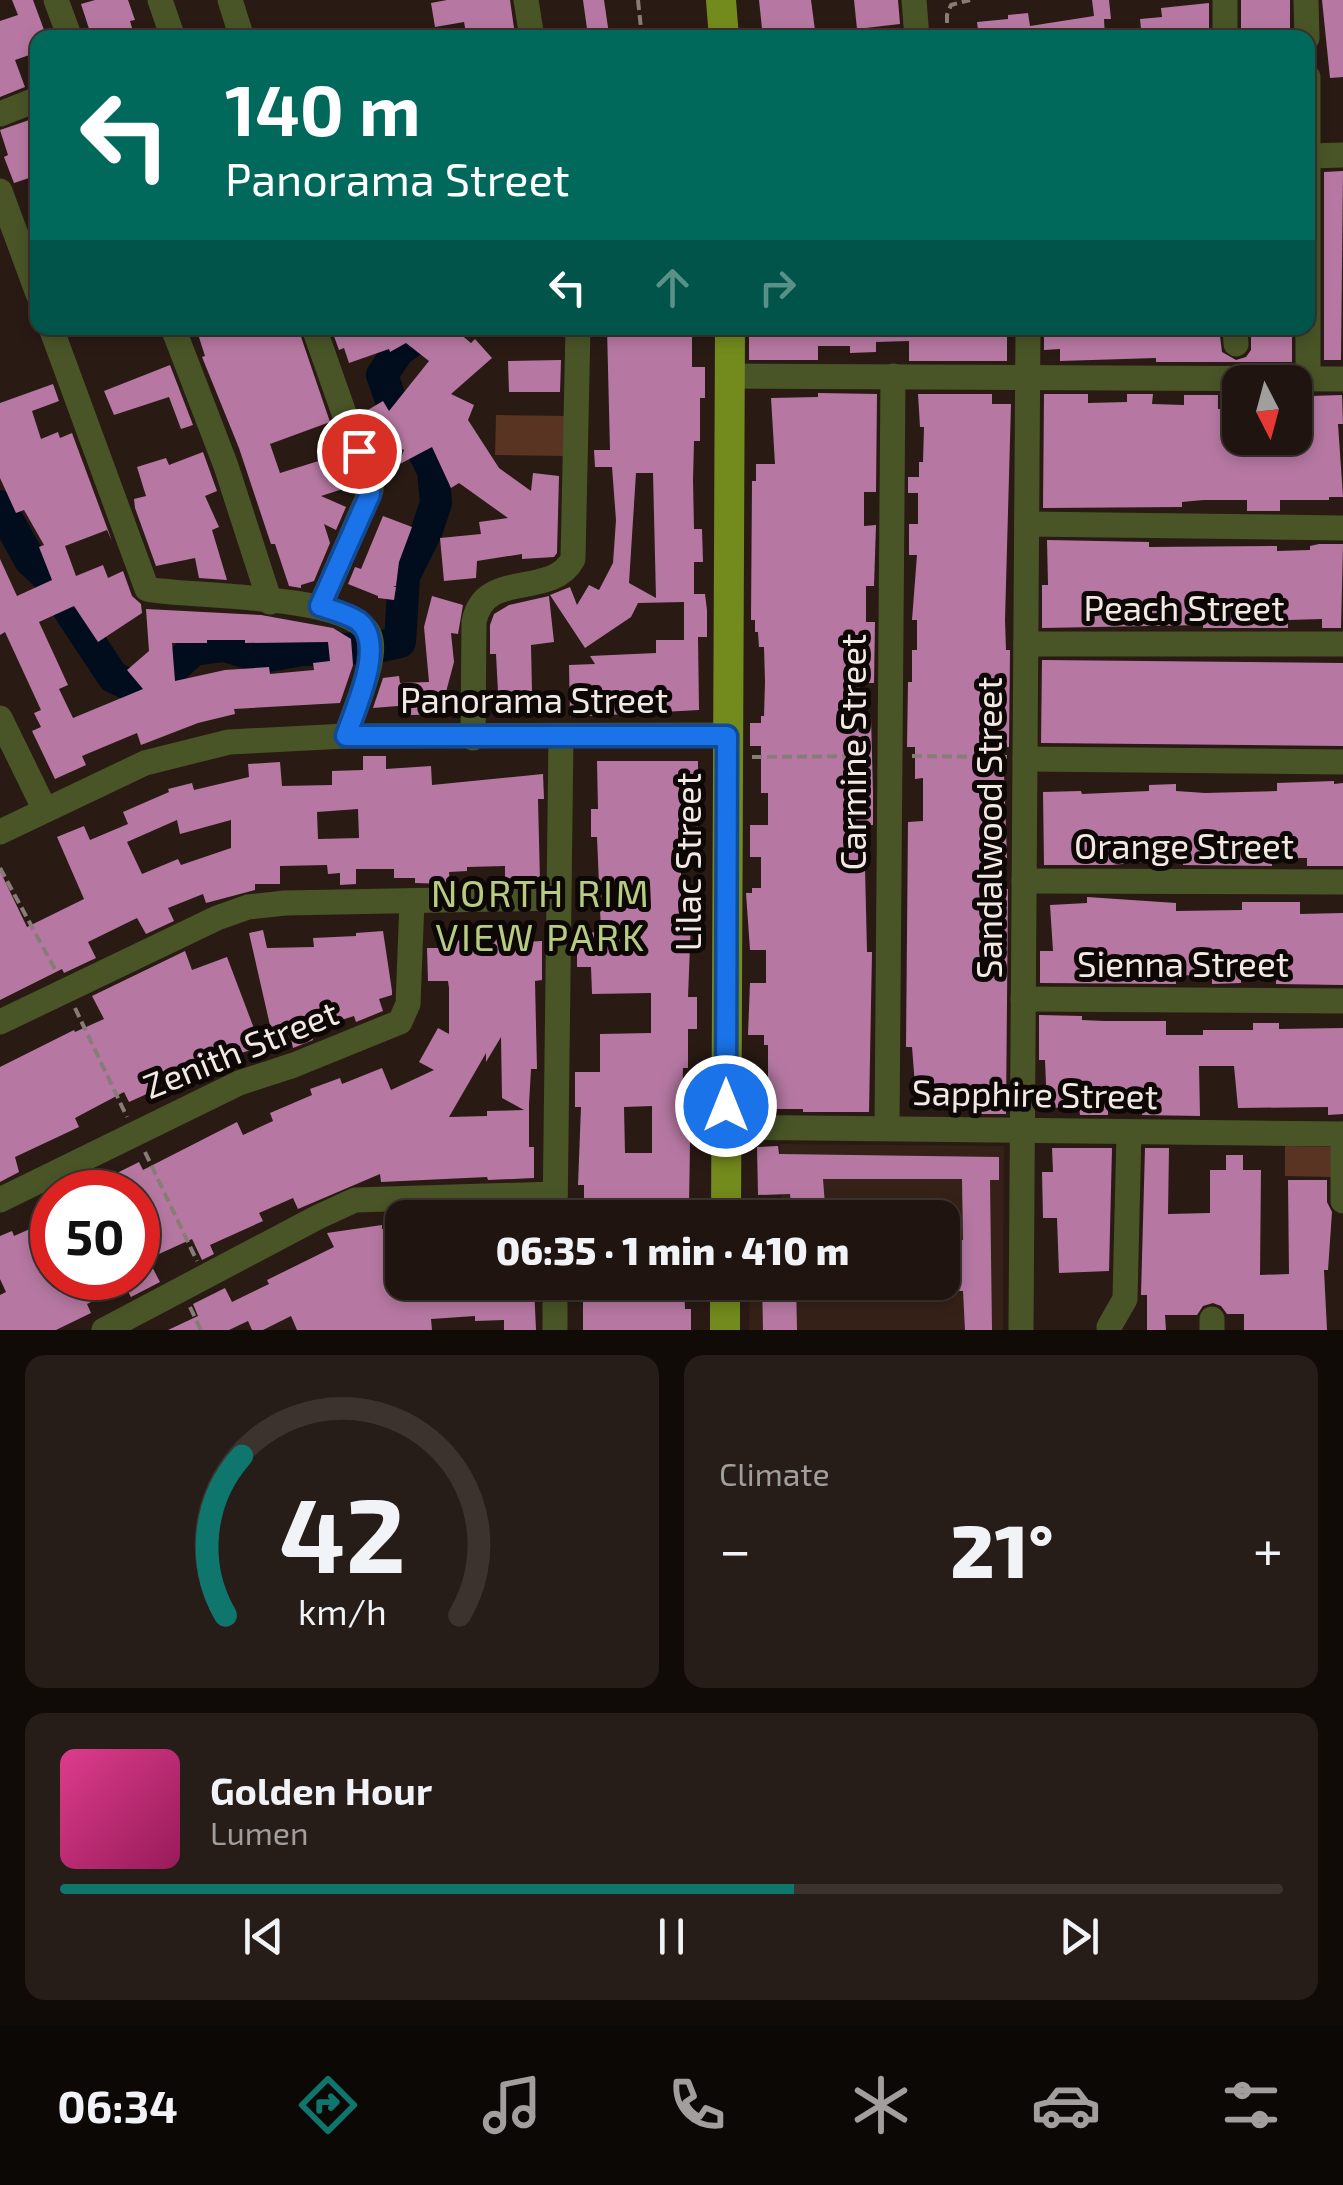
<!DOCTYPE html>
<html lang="en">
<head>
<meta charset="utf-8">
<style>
  :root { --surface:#1f140f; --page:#271d18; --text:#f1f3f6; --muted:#a19e9e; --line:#3c332f; --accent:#0f766e }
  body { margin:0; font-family:"Exo 2",sans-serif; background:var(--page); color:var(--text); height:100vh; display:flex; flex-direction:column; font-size:38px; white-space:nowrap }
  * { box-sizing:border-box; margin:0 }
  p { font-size:32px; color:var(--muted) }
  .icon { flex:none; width:55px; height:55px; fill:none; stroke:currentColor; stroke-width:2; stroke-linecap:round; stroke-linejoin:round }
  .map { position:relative; height:1330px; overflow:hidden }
  .details { display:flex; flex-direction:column; gap:25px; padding:25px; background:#110b08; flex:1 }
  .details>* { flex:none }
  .banner { position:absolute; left:30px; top:30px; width:1285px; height:305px; border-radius:20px; box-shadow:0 5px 15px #0003,0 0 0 2px var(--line); background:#00695c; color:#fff; overflow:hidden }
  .needle { width:65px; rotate:174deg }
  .tools { position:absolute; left:1222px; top:365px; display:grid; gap:20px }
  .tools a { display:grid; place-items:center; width:90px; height:90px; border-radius:20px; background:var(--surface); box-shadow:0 5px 15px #0003,0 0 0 2px var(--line); font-size:50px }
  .speed { position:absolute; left:30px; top:1170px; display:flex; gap:20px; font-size:50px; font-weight:700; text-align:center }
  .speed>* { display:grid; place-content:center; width:130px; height:130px; border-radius:50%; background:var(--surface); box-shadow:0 5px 15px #0003,0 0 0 2px var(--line); line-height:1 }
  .speed .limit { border:15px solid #d22; background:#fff; color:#111 }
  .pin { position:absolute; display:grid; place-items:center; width:85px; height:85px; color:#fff; margin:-42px; border:5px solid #fff; border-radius:50%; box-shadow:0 2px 10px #0007 }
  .me { position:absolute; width:110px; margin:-55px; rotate:0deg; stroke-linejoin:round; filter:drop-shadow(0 0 8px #0008) }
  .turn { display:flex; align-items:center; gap:35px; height:210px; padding:0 30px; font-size:45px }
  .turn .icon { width:130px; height:130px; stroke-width:2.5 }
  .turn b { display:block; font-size:70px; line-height:85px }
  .lanes { display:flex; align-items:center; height:95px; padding:0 30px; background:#0003; justify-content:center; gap:50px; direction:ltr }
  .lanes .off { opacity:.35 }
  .big { font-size:75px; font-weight:800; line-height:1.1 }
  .details .tile { flex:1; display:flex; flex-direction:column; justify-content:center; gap:15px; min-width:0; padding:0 35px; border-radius:20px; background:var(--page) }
  .details .dial { align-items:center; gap:0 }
  .dial svg { height:260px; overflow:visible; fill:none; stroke:var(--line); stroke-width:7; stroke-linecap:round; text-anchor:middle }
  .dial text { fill:var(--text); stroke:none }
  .song { display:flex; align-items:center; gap:30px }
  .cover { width:120px; height:120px; border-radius:15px; background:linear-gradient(135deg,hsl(330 70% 55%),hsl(330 70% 35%)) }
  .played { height:10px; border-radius:5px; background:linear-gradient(90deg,var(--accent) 60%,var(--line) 60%) }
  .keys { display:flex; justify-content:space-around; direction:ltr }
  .heat { display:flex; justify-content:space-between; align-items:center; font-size:55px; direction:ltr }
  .details .tiles { flex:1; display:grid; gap:25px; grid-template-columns:1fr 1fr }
  .tile:last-child { grid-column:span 2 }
  .trip { position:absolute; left:385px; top:1200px; width:575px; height:100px; border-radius:20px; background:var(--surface); box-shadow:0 5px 15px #0003,0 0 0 2px var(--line); font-weight:800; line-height:100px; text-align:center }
  .tabs { display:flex; height:160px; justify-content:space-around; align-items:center; background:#0c0806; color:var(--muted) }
  .tabs .icon { width:70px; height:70px }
  .tabs .selected { color:var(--accent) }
  .tabs b { font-size:45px; color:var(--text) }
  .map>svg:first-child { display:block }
</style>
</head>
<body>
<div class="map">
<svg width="1343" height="1330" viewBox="0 0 1343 1330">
  <rect width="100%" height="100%" fill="#291a14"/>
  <path fill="#352118" d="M780,1144L1004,1146L1003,1330H749L750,1283L942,1282V1218L751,1217V1202L782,1199Z"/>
  <g fill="#593423">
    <path d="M496,415L569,416L568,456L495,455Z"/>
    <path d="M1285,1146L1335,1147L1334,1177L1285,1176Z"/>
  </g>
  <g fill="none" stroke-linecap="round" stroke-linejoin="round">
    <path stroke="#010d1c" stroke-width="32" d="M0,506L30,560L46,575L113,677L139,689L164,677L193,650L224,646L262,657L303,650L374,648L400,642L404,576L427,530L436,503L433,471L419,442L393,406L382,375L399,350L431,328"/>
  </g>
  <g fill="#b678a2" fill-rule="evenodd">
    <path d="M12,0H33L47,38H38V52L15,60L25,87L0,97V21L18,15Z"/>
    <path d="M95,0H128L135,20L130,21L135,38H92L81,4Z"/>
    <path d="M447,0H510L515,35L467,38L464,22L435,27L431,3Z"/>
    <path d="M583,0H604L609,34L588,36Z"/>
    <path d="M759,0H811L816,38H763Z"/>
    <path d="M854,0H898L900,24L857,29Z"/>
    <path d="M1092,0H1109L1111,19H1104L1105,38H979L977,22L1008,19V15L1028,13L1030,26L1094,16Z"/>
    <path d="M1241,0H1290V28L1267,29V38H1241Z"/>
    <path d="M1322,0H1343V77L1330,78Z"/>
    <path d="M1209,3V38H1142L1140,19L1162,17L1161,8Z"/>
    <path d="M38,117V175L14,183L4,157L8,155L0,130Z"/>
    <path d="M1343,171L1341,360H1324V172Z"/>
    <path d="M196,328H298L330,422L270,444L280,473L341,454L352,486L321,496L346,507L336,530L324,524L330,543L314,581L301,585V588L289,586L275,544H271L239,448L202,357L205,356Z"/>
    <path d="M331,328H453L471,343L475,339L492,358L451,394L474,405L468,420L499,468L531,491L533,473L559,476L557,553L554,557L522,559V554L477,561L476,578L444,581L440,538L481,534L479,522L508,518L459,483L451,488L432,447L398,465L404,450L386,443L382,453L364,422L361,414L383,401L389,411L429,361L406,343L390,352L389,349L349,363L344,348L339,350Z"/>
    <path d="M607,328H692V367H705V398H700V441H694L693,480L694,529H702L703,562H694V594H705L707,610V637H698L699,710L570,717L569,665L595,664L590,656L656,653V640H684V602L638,603L631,617L585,648L550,595L570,587L577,605L589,585L599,590L613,563L616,520L612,467H595L594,450H610ZM636,473H653L656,598L629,583Z"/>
    <path d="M749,328H1007V361H909V341L876,342V352L850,353V346H818V360H749Z"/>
    <path d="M1059,328H1219L1222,352L1236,360L1246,357L1251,350V328H1292V362H1156V358L1060,361V349L1044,350V333L1059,332Z"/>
    <path d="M561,360L560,392H509L508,361Z"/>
    <path d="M170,365L193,425L181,429L169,397L114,415L104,391Z"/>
    <path d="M53,384L59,401L32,411L41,439L58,432L60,438L72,433L112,541L107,530L65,546L76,576L103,565L108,578L123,571L132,596L141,604L142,613L98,642L74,606L39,622L68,685L59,689L73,718L143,689L127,670L149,651L146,609L261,615L333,628L351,639L353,665L340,703L234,709L235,714L198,723L141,745L137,733L82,756L86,765L55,779L32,731L41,727L34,713L41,710L5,632L0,635V559L17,596L52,580L39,547L44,545L24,510L16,513L0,478V403ZM207,640H245V643L328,642L330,661L313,663L314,670L270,674L269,667L225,670L175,681L172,643H207Z"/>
    <path d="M818,393L877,394L876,492H864V526L876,525L874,586H866V622H875L874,683H860V717H871L873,793V825H864L867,952H872L869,1112H803V1109H763L764,1104L755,1105V1079H768V1045H764V1035H748L750,983H766V950H750L746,893H752V888H761V857H750V825H768V793H761V746H750V723H761V716H764L765,682L764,647H759L758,632H755V620H751L752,481H756V464H775L771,398L818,397Z"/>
    <path d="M918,394H992V404H1011L1005,620L1006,650H1010L1009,747H1003L1007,858H1000V889H1008L1006,1114H971V1107H927V1098H916L912,1047H906L908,822L923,821V778L915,779V747H907L908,682H912V650H917V620H912L917,555H909V524H918V493H908V477H919V462H923L924,427H920Z"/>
    <path d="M1044,394H1088V403L1127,402V394H1153L1152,404L1184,405V395H1218V409H1240L1243,445H1280V438H1295V406H1310V396L1342,395L1343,424H1338L1343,497H1329V500H1280V511H1247V500H1203L1182,502V507L1043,508Z"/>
    <path d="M203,452L217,491L205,496L219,527L212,530L227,580L199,578L195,558L156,566L135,508L134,499L146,496L137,467L166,458L169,465Z"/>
    <path d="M383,516L412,527L399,562L396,586H393L396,587L394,600L378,598V596L348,584L355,567L361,569Z"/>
    <path d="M1047,540L1149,542V547L1277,546V551L1310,550V546L1319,544H1343L1341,628H1322V619L1288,620V628H1203V625L1042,628V585H1048Z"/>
    <path d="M432,596L463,605L458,634L451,633L454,662L446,692L457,697V714L410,715V705L373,708L383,678L399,676L400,683L429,682L424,627Z"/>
    <path d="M549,596L554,642L531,645L532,691L498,692L496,654H490V625L494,614L509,605Z"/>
    <path d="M1042,660L1343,663V746L1041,743Z"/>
    <path d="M363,756H386V769L431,766L432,785L543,774L544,799H538L540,882L505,883V866L467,867V871L449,872L450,884L415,883V878H394V869H356V884L340,885V873L328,874L327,865L280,866V884H255V890L206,903L203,894L168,908L174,921L146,934L137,918L88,942L96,958L64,973L62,969L0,1000V871L27,927L84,899L57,837L84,826L90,840L128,824L123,812L169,792L168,789L192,783L194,790L249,777L248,764L280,762L282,786L332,785V771L363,770ZM358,809L359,838L318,839L317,812ZM177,820L180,834L231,820V848L181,865L178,859L142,874L127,842Z"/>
    <path d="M597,761H698V836H684L685,870L681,871V920H691L688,997H697V1029H688V1068H683L682,1111H692V1142H690L689,1206L673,1205L674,1218H584V1185H578L581,1107H575V1072H600V1034L651,1033V993L592,994L591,967H577V933L601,932L597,837H591V809H598ZM652,1106V1153H625L624,1107Z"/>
    <path d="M1334,781V784L1343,783V866H1307V858H1272V866L1183,865V858L1112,865H1044L1043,792L1081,791L1082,794L1149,791V785L1176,784V791L1205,793L1277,791V783Z"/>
    <path d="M1087,897L1176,903V911L1242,910V902H1300V914L1343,913V985L1276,984V976L1241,977V983L1212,984V974L1176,976V984L1040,983V951H1053L1050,905L1087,903Z"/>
    <path d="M263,930L267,948L314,947L313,938L356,936V933L383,931L392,991V995L379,999L383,1011L356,1022L354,1016L310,1030L313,1040L293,1048L291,1038L274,1043L249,933Z"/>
    <path d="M502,939V943L542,941V980L535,981L537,1069H531L529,1104V1147H534V1178L488,1180L487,1177L381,1182L380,1174L298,1209L293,1198L259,1213L263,1221L210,1245L214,1254L202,1260L192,1239L148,1259L160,1282L131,1297L125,1286L87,1304L91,1313L56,1330H0V1295L6,1292L0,1279V1236L12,1231L14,1236L48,1221L52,1230V1278H138V1192H93L115,1182L111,1176L139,1162L143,1170L237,1122L243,1135L273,1121L270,1113L312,1095L310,1089L340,1078L342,1084L382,1068L391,1090L434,1070L419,1062L438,1028L449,1034V988L448,981H428L427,948H447V941ZM501,1037L502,1098L524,1110L487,1111V1116L449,1117L486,1053V1062Z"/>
    <path d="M185,951L192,970L227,957L261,1047L234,1055L236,1061L204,1071L201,1063L157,1083L160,1088L129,1102L124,1092L75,1118L79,1127L15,1157L19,1172L0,1182V1067L74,1030L75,1032L104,1019L92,996Z"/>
    <path d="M1039,1015L1082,1016V1020L1104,1021H1166V1035H1203V1030H1253V1023H1279V1029L1343,1028V1114L1328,1115V1107L1238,1108L1234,1066H1199L1200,1116L1142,1115V1104L1108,1106V1115H1080L1079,1107L1047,1108L1045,1060H1039Z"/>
    <path d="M778,1146L779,1154L999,1157V1180H990L992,1330H965L963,1291H942V1240H963L962,1179H823L826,1218H792L790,1194L758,1195L757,1147Z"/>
    <path d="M1052,1148H1112L1109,1271L1059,1273L1057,1218H1043L1042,1172H1053Z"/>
    <path d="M1145,1148H1169L1168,1214L1210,1213V1170H1226V1155H1243V1170H1261L1260,1275L1289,1274L1288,1180H1327V1202L1332,1212L1328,1270H1324L1327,1330H1244V1314H1227L1221,1306L1213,1303L1203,1306L1197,1315H1165L1166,1330H1147V1295H1141Z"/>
    <path d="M382,1225V1229L402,1228V1284L428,1282V1288L474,1286V1282H507V1288L534,1286L536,1330H504V1320L475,1321V1316L431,1319L432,1330H297L291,1316L263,1330H252L248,1321L229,1330H168L198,1316L193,1304L225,1288L232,1302L269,1284L267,1280L334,1247L327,1233Z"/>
    <path d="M583,1282H684L685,1309H691V1330H583Z"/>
    <path d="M762,1282H796L797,1330H763Z"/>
  </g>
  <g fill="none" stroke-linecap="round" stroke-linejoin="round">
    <g stroke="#887c77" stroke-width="4" stroke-dasharray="10 5" stroke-linecap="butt">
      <path d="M638,0L642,38"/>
      <path d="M1244,34H1285"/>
      <path d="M947,38V15L951,5L970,0"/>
      <path d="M912,756L1007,757"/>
      <path d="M752,757L872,756"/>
      <path d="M0,868L57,973"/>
      <path d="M75,1008L127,1117"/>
      <path d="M145,1152L197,1261"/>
      <path d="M190,1307L201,1330"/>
    </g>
    <g stroke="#495527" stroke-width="25">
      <path d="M56,0L70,38"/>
      <path d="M160,0L173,38"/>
      <path d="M230,0L242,38"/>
      <path d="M526,0L532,38"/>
      <path d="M914,0L917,38"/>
      <path d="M1306,0L1307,38"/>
      <path d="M1225,38V0"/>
      <path d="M1308,77V379"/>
      <path d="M0,114L38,99"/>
      <path d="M1308,156L1343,155"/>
      <path d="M0,191L38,294"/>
      <path d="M51,328L147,589C188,598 363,592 371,640C376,664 353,712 346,736"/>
      <path d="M173,328L226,466L270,602"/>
      <path d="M314,328L371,490L320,607"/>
      <path d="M1235,328L1236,344"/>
      <path d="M730,376L1343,379"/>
      <path d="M1027,524L1343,528"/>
      <path d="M1026,644H1343"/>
      <path d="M0,718L45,810"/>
      <path d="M473,738L474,622C484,568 551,600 573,559L578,328"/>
      <path d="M1025,759L1343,762"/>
      <path d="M0,832L145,763L229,742L346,736L727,735"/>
      <path d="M1024,881L1343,882"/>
      <path d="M1023,999L1343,1001"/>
      <path d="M0,1022L217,918L248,907L285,903L557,898"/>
      <path d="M726,1127L1343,1134"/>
      <path d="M887,1127L893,376"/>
      <path d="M1343,1134V1201"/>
      <path d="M0,1200L239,1083L294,1065L400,1022L408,1004L412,901"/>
      <path d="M555,1218L561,737"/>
      <path d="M1212,1319V1330"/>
      <path d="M1109,1327L1125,1299L1129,1132"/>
      <path d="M104,1330L318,1217L355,1200L555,1194"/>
      <path d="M555,1330V1282"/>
      <path d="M1021,1330L1028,328"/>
    </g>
    <g stroke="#738a1d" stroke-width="30">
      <path d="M721,0L724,38"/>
      <path d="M726,1218L730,328"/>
      <path d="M725,1330V1282"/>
    </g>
  </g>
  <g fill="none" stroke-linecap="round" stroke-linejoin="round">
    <g stroke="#114b97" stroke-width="25">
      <path id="route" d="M359,451L370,494L320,606C332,610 348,614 358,621C387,643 355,708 346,736H727L726,1106"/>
    </g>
    <use href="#route" stroke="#1a73e8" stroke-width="18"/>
  </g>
  <g text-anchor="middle" stroke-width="10" stroke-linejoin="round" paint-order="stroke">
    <g font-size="35" fill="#f2e8e4" stroke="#0d0705">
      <text x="1184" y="621">Peach Street</text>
      <text x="534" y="713">Panorama Street</text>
      <text transform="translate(854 752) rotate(-90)" y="12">Carmine Street</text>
      <text transform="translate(990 828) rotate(-90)" y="12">Sandalwood Street</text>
      <text x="1184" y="859">Orange Street</text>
      <text transform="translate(689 862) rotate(-90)" y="12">Lilac Street</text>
      <text x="1183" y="977">Sienna Street</text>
      <text transform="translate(241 1050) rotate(-22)" y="12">Zenith Street</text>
      <text transform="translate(1035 1095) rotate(1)" y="12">Sapphire Street</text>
    </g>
    <g font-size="38" letter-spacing="2.5" fill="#b8cb81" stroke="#0d0705">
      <text x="541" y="907">NORTH RIM<tspan x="541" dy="44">VIEW PARK</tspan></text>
    </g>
  </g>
</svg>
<div class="tools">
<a><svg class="needle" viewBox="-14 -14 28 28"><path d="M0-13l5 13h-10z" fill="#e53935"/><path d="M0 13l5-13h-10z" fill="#a19e9e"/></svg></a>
</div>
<div class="speed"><div class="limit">50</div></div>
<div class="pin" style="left:359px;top:451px;background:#d93025"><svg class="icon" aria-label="arrive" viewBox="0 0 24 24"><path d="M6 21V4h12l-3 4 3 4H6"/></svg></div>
<svg class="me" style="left:726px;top:1106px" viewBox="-20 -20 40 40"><circle r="17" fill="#1a73e8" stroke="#fff" stroke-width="3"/><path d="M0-11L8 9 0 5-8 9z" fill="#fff"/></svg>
<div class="trip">06:35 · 1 min · 410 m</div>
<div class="banner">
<div class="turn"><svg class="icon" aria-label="left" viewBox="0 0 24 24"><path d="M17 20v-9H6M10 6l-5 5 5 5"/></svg><div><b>140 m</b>Panorama Street</div></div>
<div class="lanes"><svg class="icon" aria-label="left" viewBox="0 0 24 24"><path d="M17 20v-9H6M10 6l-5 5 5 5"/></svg><svg class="icon off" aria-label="ahead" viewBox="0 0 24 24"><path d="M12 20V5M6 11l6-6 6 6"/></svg><svg class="icon off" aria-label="right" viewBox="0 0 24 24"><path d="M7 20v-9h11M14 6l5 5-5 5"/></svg></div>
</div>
</div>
<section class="details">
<div class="tiles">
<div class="tile dial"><svg viewBox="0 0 100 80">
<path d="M14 69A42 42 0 1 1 86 69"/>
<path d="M14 69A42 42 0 0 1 19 20" stroke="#0f766e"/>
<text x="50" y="56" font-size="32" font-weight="700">42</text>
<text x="50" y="72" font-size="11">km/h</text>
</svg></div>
<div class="tile"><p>Climate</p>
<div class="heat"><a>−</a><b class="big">21°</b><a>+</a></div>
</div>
<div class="tile">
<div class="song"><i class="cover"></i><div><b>Golden Hour</b><p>Lumen</p></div></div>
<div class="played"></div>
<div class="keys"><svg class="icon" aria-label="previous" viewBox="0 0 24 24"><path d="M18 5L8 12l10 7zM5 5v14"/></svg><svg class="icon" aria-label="pause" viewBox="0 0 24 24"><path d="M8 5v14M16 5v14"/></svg><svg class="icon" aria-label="next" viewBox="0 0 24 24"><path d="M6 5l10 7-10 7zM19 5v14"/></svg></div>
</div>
</div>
</section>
<nav class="tabs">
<b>06:34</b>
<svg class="icon selected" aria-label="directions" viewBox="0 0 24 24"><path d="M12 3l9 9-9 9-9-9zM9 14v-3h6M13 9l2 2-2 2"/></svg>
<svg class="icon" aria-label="music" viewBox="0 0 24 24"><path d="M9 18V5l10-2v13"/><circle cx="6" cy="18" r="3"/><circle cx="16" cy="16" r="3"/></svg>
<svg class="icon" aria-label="phone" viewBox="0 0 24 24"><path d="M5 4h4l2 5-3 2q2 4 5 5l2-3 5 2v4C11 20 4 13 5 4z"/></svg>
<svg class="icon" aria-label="climate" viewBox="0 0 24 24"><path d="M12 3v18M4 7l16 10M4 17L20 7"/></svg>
<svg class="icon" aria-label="car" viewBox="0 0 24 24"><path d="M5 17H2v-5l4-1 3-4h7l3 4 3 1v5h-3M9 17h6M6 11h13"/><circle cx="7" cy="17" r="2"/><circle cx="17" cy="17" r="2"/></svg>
<svg class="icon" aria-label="filters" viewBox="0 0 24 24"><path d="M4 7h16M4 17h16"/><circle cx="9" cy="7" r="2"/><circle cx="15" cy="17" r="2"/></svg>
</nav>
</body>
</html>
